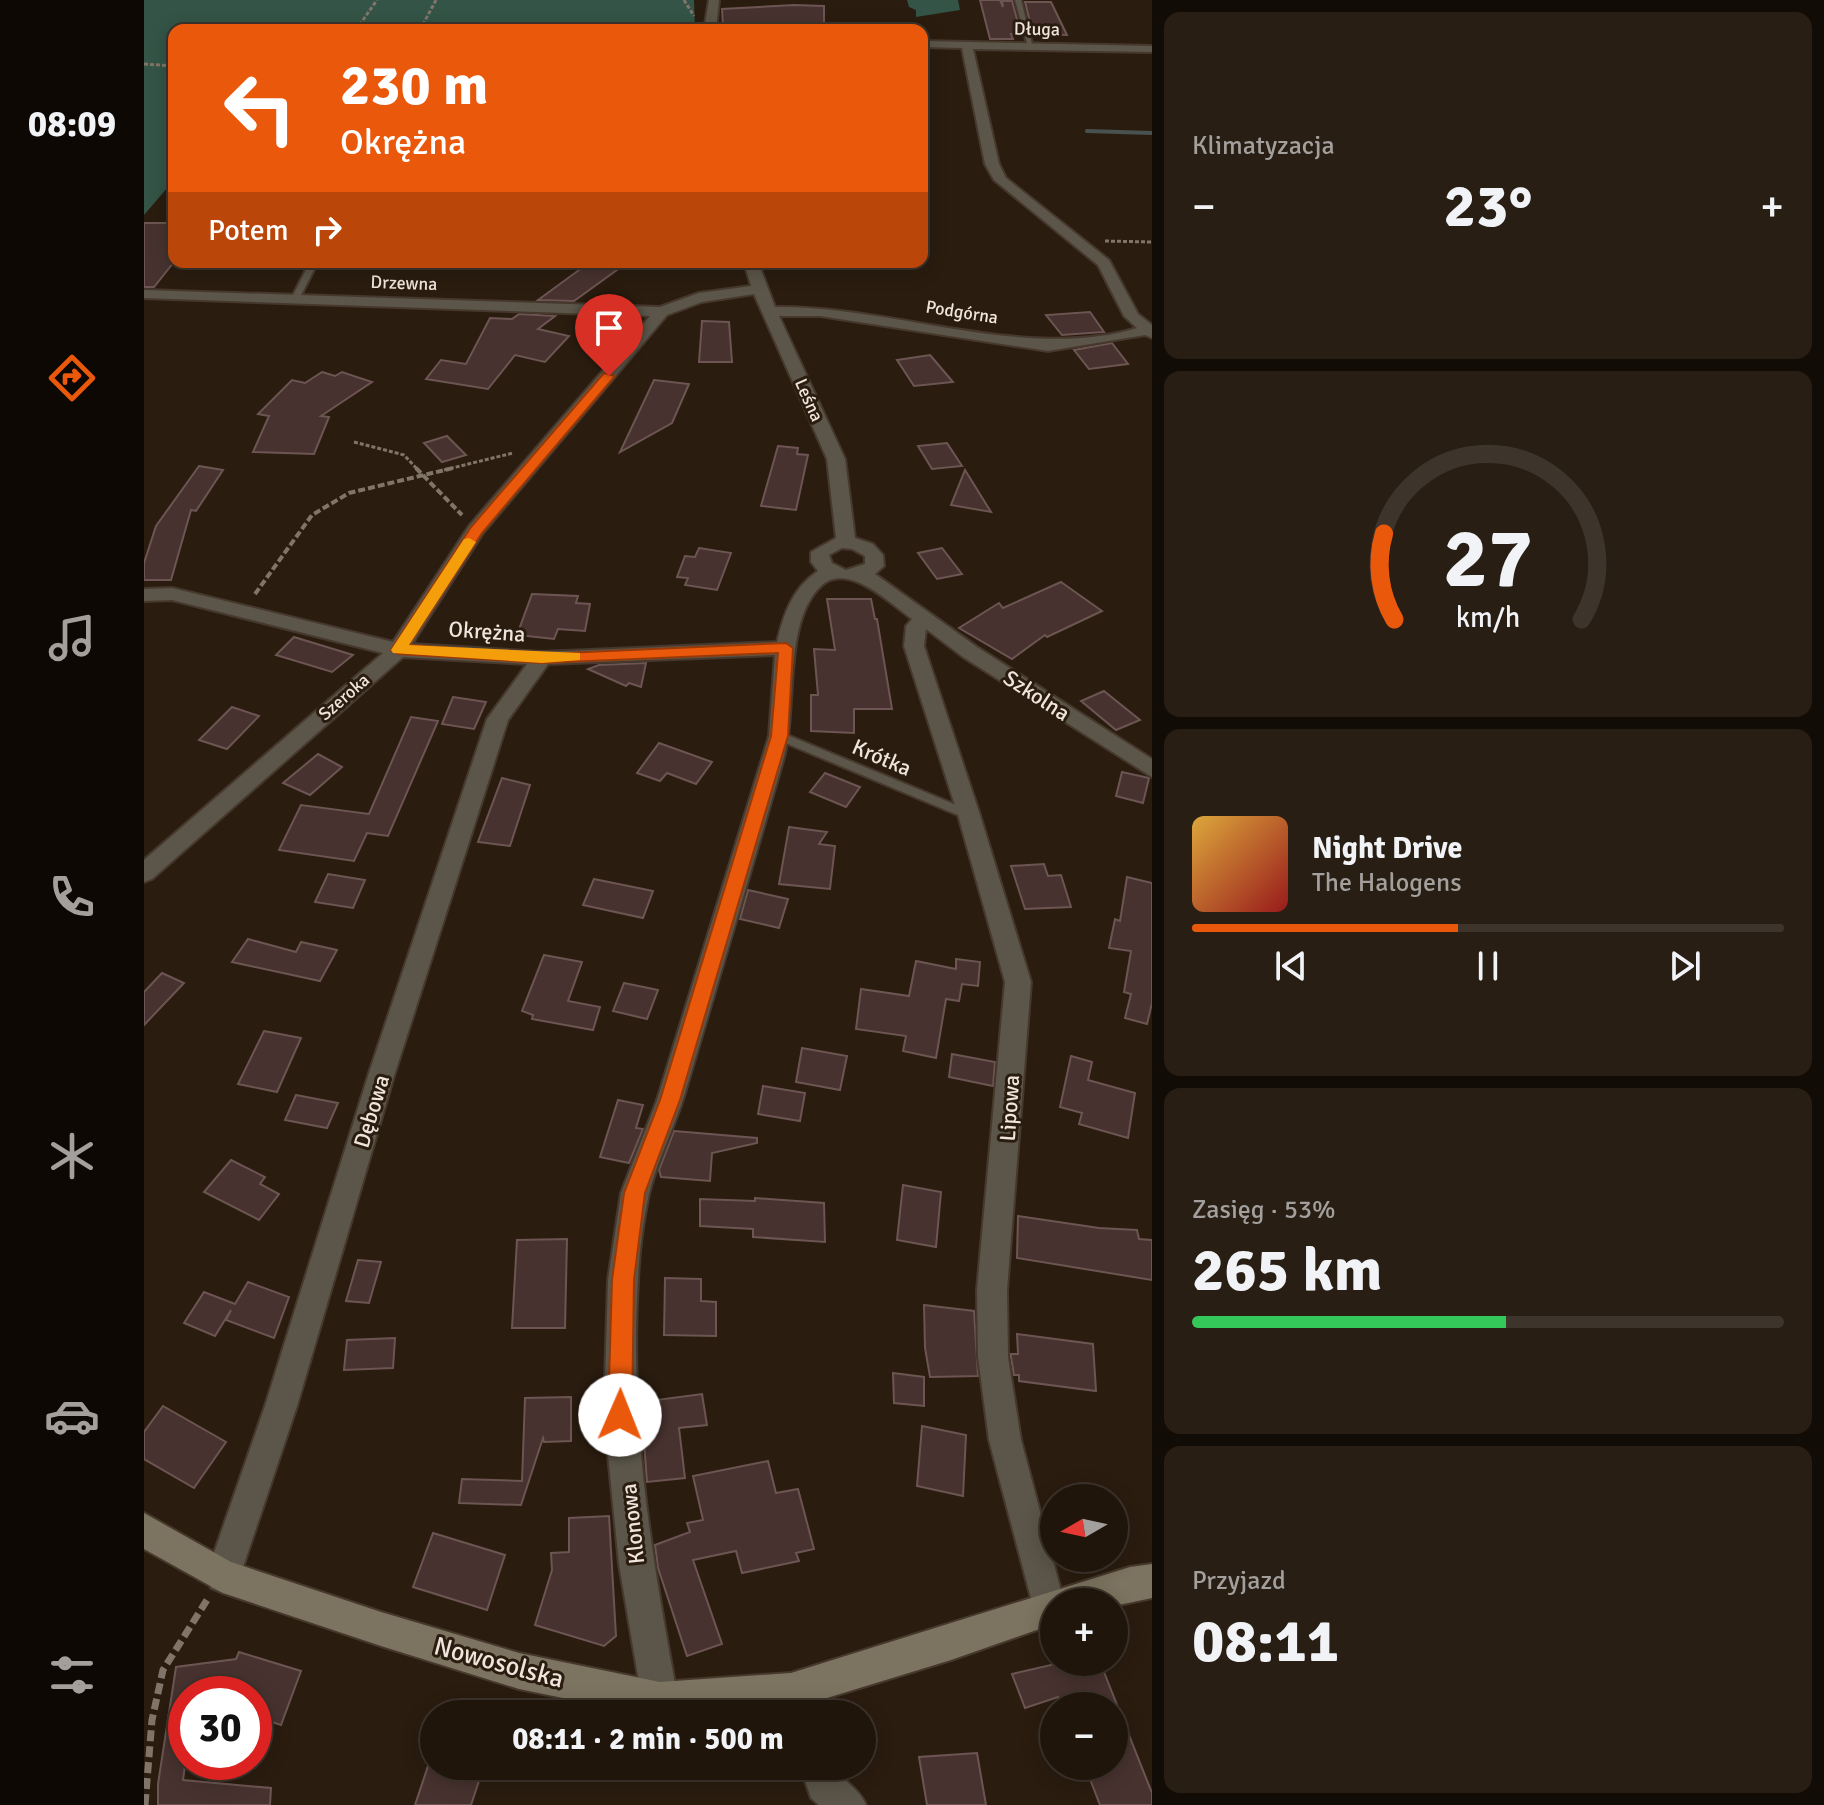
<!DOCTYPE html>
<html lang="pl">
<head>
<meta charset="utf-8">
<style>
  :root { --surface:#20150b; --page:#281e14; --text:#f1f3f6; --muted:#a29f9d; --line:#3d342c; --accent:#ea580c }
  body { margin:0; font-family:Signika,sans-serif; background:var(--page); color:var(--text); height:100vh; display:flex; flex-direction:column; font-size:30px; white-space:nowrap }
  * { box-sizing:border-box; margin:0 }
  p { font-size:26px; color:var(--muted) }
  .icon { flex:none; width:44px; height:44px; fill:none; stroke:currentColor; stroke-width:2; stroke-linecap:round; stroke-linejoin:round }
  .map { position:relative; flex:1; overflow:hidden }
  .drawer { display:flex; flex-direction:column; gap:12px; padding:12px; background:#120c06; width:672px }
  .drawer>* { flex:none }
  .hud { position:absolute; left:24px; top:24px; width:760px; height:244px; border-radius:16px; box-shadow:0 4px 20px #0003,0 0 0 2px var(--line); background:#ea580c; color:#fff; overflow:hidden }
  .needle { width:52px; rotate:261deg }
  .tools { position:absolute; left:896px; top:1484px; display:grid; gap:16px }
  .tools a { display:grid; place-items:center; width:88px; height:88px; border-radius:50%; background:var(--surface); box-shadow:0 4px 20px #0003,0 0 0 2px var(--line); font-size:40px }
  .speed { position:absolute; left:24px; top:1676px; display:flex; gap:16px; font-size:40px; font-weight:700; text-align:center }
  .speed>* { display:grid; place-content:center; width:104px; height:104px; border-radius:50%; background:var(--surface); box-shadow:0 4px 20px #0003,0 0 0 2px var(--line); line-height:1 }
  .speed .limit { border:12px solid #d22; background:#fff; color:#111 }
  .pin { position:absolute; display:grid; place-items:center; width:68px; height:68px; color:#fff; margin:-82px -34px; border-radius:50% 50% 50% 0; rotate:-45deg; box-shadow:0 0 8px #0007 }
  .pin .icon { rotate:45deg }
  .me { position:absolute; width:88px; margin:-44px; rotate:1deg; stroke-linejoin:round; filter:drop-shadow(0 0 6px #0008) }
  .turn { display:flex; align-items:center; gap:28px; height:168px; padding:0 40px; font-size:36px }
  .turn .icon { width:104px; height:104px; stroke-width:2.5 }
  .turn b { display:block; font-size:56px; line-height:68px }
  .then { display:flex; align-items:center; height:76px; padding:0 40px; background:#0003; gap:16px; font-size:30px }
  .big { font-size:60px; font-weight:700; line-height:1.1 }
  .drawer .card { flex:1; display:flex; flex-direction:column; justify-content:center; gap:12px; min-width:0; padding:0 28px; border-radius:16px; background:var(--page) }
  .drawer .dial { align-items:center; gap:0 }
  .dial svg { height:208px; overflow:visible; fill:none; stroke:var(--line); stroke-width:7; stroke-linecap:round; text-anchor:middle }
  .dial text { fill:var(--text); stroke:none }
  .song { display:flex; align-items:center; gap:24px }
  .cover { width:96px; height:96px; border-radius:12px; background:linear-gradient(135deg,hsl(40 70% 55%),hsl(0 70% 35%)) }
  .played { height:8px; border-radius:4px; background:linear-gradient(90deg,var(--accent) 45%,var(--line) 45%) }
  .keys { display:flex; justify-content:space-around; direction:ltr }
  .heat { display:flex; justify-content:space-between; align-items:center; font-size:44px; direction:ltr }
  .charge { height:12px; border-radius:6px; background:linear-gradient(90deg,#34c759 53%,var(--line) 0) }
  .trip { position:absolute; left:276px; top:1700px; width:456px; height:80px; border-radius:40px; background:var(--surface); box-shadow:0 4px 20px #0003,0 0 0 2px var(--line); font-weight:700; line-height:80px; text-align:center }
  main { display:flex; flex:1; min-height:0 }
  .menu { display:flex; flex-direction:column; width:144px; justify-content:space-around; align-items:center; background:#0d0804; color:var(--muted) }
  .menu .icon { width:56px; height:56px }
  .menu .selected { color:var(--accent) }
  .menu b { font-size:36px; color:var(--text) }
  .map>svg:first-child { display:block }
</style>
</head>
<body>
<main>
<nav class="menu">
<b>08:09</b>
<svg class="icon selected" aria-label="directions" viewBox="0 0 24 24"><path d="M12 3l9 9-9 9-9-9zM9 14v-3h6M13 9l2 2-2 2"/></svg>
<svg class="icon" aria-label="music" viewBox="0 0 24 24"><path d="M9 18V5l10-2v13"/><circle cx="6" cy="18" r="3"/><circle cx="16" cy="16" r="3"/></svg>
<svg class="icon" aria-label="phone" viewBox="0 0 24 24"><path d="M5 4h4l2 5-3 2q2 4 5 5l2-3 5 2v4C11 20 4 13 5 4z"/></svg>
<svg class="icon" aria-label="climate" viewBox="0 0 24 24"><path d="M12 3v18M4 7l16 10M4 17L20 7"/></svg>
<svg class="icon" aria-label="car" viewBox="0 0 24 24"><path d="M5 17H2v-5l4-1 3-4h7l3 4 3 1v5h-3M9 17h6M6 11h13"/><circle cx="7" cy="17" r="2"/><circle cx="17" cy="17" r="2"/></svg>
<svg class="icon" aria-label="filters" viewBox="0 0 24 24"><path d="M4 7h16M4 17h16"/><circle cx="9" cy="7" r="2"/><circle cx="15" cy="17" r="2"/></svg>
</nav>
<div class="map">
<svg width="1008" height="1805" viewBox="0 0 1008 1805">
  <rect width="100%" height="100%" fill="#2a1c0f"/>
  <g fill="#335446">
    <path d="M0,0H550L551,30H30V180L0,215Z"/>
    <path d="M763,0H814L816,10L772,17V10L765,7Z"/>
  </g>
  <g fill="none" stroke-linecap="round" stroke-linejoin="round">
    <path stroke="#485250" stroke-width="4" d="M943,131L1008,133"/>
  </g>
  <g fill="#47322f" stroke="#6c5552" stroke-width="2">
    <path d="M836,0H856L859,7L858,1H868L877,34H867L869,39H846Z"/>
    <path d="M881,2H907L923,35L889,34Z"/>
    <path d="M650,5L680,6V26H579L578,9Z"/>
    <path d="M0,223H30V262L10,287H0Z"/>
    <path d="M446,262H484L430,301L394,300Z"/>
    <path d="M946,312L960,332L918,335L902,315Z"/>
    <path d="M375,314L411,316L394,329L425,336L401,362L371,355L344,389L282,379L297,360L322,364L346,318L368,319Z"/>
    <path d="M558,321L585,322L588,362H555Z"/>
    <path d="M968,343L984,364L945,369L930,350Z"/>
    <path d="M786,355L809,382L770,386L753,360Z"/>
    <path d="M178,372L191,376L198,372L228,382L177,416L185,417L170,454L109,452L125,416L114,414L148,380L161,383Z"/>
    <path d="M510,380L545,384L528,423L476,452Z"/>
    <path d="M303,436L322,455L298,462L280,443Z"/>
    <path d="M803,443L818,466L788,469L774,446Z"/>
    <path d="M634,446L654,448L653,454L664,455L652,510L617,506Z"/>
    <path d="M55,466L79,470L52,511L47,510L27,580H0V563L12,526Z"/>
    <path d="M821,470L847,512L807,505Z"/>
    <path d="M555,548L587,553L573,590L541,585L544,578L533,577L541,556L551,557Z"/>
    <path d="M798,548L818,574L793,579L774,553Z"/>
    <path d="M917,582L958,611L903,637L901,635L868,659L815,628L855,603L859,608Z"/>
    <path d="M388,594L434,596L432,603L446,604L441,631L414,629L410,639L373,635Z"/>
    <path d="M683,599H727L731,619H733L748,709H710V733L667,731V695H674L670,649L691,650Z"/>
    <path d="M150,637L209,655L188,672L132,655Z"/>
    <path d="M502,663L497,687L485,683L482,686L444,669L455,665Z"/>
    <path d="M960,691L996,720L972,730L937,701Z"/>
    <path d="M309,697L342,702L330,729L298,724Z"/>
    <path d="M88,707L115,716L83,749L55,740Z"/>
    <path d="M267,717L294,721L244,836L223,833L210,861L135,850L157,805L225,814Z"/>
    <path d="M515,743L568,762L552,784L523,773L516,781L493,773Z"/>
    <path d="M174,754L198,767L166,795L139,783Z"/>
    <path d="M978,772L1005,778L999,803L972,796Z"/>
    <path d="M681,773L716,787L702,807L666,792Z"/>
    <path d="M358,778L386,785L366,846L334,842Z"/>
    <path d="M645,827L683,832L675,844L691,846L686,889L635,884Z"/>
    <path d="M900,864L904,876L917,875L927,907L881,909L867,866Z"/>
    <path d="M184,874L221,880L209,908L171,902Z"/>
    <path d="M983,877L1008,883V1003L1003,1024L981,1018L987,994L980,992L987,951L965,948L971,919L976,921Z"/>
    <path d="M450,879L509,891L499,918L439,905Z"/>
    <path d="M604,890L644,899L635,928L596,919Z"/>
    <path d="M104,939L152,952L157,942L193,950L176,981L88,962Z"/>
    <path d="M400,955L438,962L424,1001L456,1007L449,1030L388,1019L389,1015L378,1011Z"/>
    <path d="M812,959L836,962L834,986L818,984L815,1001L802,999L792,1058L759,1051L762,1036L712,1029L717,989L765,996L772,961L812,969Z"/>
    <path d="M18,973L40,983L0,1025V992Z"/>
    <path d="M480,983L514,990L503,1019L469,1011Z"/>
    <path d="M120,1031L157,1038L133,1092L94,1084Z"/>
    <path d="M658,1048L703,1056L696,1090L652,1082Z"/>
    <path d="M808,1054L851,1062L849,1086L805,1077Z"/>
    <path d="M927,1056L948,1062L944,1080L991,1093L984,1138L935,1124L938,1113L916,1107Z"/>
    <path d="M619,1086L661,1093L656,1121L614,1114Z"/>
    <path d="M152,1095L194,1103L183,1128L141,1120Z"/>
    <path d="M474,1100L499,1105L492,1128L499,1129L485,1163L456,1157Z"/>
    <path d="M530,1131L613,1138V1143L568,1153L566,1181L517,1177L515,1170Z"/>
    <path d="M87,1160L121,1177L116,1184L135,1194L115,1220L60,1192Z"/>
    <path d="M759,1185L797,1192L792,1247L753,1240Z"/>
    <path d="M611,1198L680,1203L681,1242L609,1237V1229L556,1226V1199L611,1201Z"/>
    <path d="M874,1216L955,1228L993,1230L995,1239L1008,1240V1280L873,1258Z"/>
    <path d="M423,1239L421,1328H368L373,1240Z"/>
    <path d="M214,1260L237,1262L225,1303L202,1301Z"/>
    <path d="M521,1278L557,1279V1301L572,1302V1336L520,1335Z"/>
    <path d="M104,1282L145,1297L130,1338L82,1320L87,1310L71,1336L40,1323L60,1292L91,1304Z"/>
    <path d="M780,1305L830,1311L834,1376L786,1377L781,1348Z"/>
    <path d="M873,1334L949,1344L952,1391L875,1381V1375H870L867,1357V1354H874Z"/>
    <path d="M251,1338L249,1368L200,1370L203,1340Z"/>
    <path d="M749,1373L780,1377V1406L750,1403Z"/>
    <path d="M558,1394L563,1425L535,1428L541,1478L503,1482L497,1402Z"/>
    <path d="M427,1397V1441L400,1442L399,1438L377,1505L315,1503L318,1479L378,1481L381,1398Z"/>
    <path d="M19,1406L82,1442L50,1488L0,1459V1432Z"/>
    <path d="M778,1426L822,1435L819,1496L773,1486Z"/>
    <path d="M624,1461L632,1493L654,1489L670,1549L652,1553L655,1561L598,1573L592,1551L549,1560L578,1644L543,1656L514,1568L511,1545L546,1532L543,1523L559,1520L549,1476Z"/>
    <path d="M465,1516L472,1636L460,1646L391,1625L408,1570L407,1553L425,1552V1518Z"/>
    <path d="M289,1533L361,1555L343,1610L269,1587Z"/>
    <path d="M95,1652L157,1671L137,1725L110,1716V1694H42V1759L39,1780L127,1788L126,1805H14V1784L32,1667L92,1659Z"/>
    <path d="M920,1662H956L1008,1793V1805H956L941,1766H970V1706H917L914,1697L881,1708L868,1674Z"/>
    <path d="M833,1753L842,1805H783L775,1757Z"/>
    <path d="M284,1766H340L327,1805H271Z"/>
  </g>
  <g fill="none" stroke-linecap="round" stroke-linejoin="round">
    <g stroke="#46382c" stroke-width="4">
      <g id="lane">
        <path d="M871,0H877L889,48L884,47Z"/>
        <path d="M166,262H174L155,299L148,301L147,299Z"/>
        <path d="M636,732L829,812L831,815L829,818H821L632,739L631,736Z"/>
      </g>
    </g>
    <g stroke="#46382c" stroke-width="4">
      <g id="street">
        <path d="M565,0H575L572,30H560Z"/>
        <path d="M778,41L1008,46V52L829,49L855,164L862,178L965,260L994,314L1008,325V338L1001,335L904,351L676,316H635L701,459L711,538L729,544L739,555L740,566L731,574L833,647L1008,759V777L819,657L782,629L780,646L836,815L887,982L863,1290L864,1357L877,1440L920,1602H910V1624L905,1626L893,1621L845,1440L834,1357L833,1290L861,982L814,815L760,646L762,626L768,619C746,603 703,561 677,586C638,623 654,712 639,761C607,872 574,983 541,1093C531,1127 513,1160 505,1194C499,1222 495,1253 494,1281C485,1424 508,1560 534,1700L529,1713L507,1714L498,1700L475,1564L460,1415L464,1280L477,1193L513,1100L625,736L631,655L404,664L364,720L250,1076L153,1406L96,1576L91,1588L79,1593L67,1588L62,1576L121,1406L224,1076L343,719L383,664L259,657L8,879L0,882V860L239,653L28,600L0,601V589L28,588L249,642L325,526L506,316L0,298V290L516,307L555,293L607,286L600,262H614L631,307C747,305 882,362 993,328L980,316L954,265L850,180L841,164L818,48L778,47ZM610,294L683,459L692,538L667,552V562L674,571C648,589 640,613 633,642L398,652L268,644L339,533L523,315L558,302ZM698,548L708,549L721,556V564L702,570L688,563L685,555Z"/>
        <path d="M647,1673L660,1678L673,1714H637L629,1691L634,1678Z"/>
        <path d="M656,1766H692C697,1782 714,1786 722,1805H675L667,1798Z"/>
      </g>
    </g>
    <g stroke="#46382c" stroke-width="4">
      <path id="secondary" d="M0,1513L87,1562L237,1612L375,1653L516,1682L647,1673L986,1567L1008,1564V1598L970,1606V1602H910V1624L807,1660L647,1709L573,1714H497L375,1689L237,1646L79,1593L0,1549Z"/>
    </g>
    <g stroke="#817569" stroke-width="3" stroke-dasharray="4 2" stroke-linecap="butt">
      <path d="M540,0L550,16"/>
      <path d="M212,30L233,0"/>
      <path d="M276,30L292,0"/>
      <path d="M0,64L30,66"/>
      <path d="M961,241L1008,242"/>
      <path d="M210,442L260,455L274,470"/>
      <path d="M300,470L369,453"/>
    </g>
    <g stroke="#817569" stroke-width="4" stroke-dasharray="7 3" stroke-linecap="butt">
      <path d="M272,468L318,515"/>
      <path d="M111,594L168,515L205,493L309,468"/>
    </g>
    <path stroke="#817569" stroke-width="7" stroke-dasharray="11 5" stroke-linecap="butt" d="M1,1805L8,1720L19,1670L63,1600"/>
    <use href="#lane" fill="#5b5649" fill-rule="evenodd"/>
    <use href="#street" fill="#5b5649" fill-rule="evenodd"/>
    <use href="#secondary" fill="#7c7460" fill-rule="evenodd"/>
  </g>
  <path fill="#ea580c" stroke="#983908" stroke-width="2" d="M460,373L471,376L338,533L265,645L398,654L642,643L649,648L644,736L536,1100L501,1193L490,1280L488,1415L485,1423L476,1427L468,1423L464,1415L468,1280L480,1193L516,1100L627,736L634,653L398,663L254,654L247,650L327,527Z"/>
  <path fill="#f59e0b" d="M325,538L332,542L265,645L436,653V660L398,663L249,653L247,650L320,539Z"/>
  <g text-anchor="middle" stroke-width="6" stroke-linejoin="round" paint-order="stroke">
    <g font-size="18" fill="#efe5dc" stroke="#2a1c0f">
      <text transform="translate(893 29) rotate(1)" y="6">Długa</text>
      <text transform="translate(260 283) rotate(2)" y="6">Drzewna</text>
      <text transform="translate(818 312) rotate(9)" y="6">Podgórna</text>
      <text transform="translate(665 400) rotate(66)" y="6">Leśna</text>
      <text transform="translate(200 697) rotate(-41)" y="6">Szeroka</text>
    </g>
    <g font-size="22" fill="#efe5dc" stroke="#2a1c0f">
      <text transform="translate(343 631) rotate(4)" y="8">Okrężna</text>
      <text transform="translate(893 695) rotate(33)" y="8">Szkolna</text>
      <text transform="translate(738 757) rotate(23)" y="8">Krótka</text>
      <text transform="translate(865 1108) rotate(-86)" y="8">Lipowa</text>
      <text transform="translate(227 1111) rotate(-73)" y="8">Dębowa</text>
      <text transform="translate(488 1524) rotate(-96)" y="8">Klonowa</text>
    </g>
    <g font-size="26" fill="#efe5dc" stroke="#2a1c0f">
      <text transform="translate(355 1662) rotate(15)" y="9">Nowosolska</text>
    </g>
  </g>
</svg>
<div class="tools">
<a><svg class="needle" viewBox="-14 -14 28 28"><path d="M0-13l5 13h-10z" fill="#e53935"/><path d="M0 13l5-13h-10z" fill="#a29f9d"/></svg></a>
<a>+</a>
<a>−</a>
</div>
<div class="speed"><div class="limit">30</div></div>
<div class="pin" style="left:465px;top:376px;background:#d93025"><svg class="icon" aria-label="arrive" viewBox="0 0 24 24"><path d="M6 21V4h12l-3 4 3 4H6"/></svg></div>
<svg class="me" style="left:476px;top:1415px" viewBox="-20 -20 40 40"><circle r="19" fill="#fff"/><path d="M0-13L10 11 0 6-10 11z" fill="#ea580c"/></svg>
<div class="trip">08:11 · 2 min · 500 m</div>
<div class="hud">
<div class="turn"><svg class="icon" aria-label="left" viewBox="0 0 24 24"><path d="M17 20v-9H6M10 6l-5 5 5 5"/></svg><div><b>230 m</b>Okrężna</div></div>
<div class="then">Potem<svg class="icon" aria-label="right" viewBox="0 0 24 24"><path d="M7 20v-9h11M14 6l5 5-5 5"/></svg></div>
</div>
</div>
<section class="drawer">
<div class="card"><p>Klimatyzacja</p>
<div class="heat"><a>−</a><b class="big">23°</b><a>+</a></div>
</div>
<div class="card dial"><svg viewBox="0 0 100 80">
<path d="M14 69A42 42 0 1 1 86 69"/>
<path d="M14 69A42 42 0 0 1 10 36" stroke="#ea580c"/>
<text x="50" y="56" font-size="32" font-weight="700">27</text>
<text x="50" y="72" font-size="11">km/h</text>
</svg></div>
<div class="card">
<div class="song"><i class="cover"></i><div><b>Night Drive</b><p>The Halogens</p></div></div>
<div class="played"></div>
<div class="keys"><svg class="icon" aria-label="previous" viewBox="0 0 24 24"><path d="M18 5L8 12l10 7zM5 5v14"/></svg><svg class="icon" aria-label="pause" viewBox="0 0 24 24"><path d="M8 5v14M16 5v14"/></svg><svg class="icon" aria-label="next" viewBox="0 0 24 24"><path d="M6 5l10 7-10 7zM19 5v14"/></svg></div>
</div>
<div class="card"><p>Zasięg · 53%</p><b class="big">265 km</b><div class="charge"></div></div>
<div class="card"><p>Przyjazd</p><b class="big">08:11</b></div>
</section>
</main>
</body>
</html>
